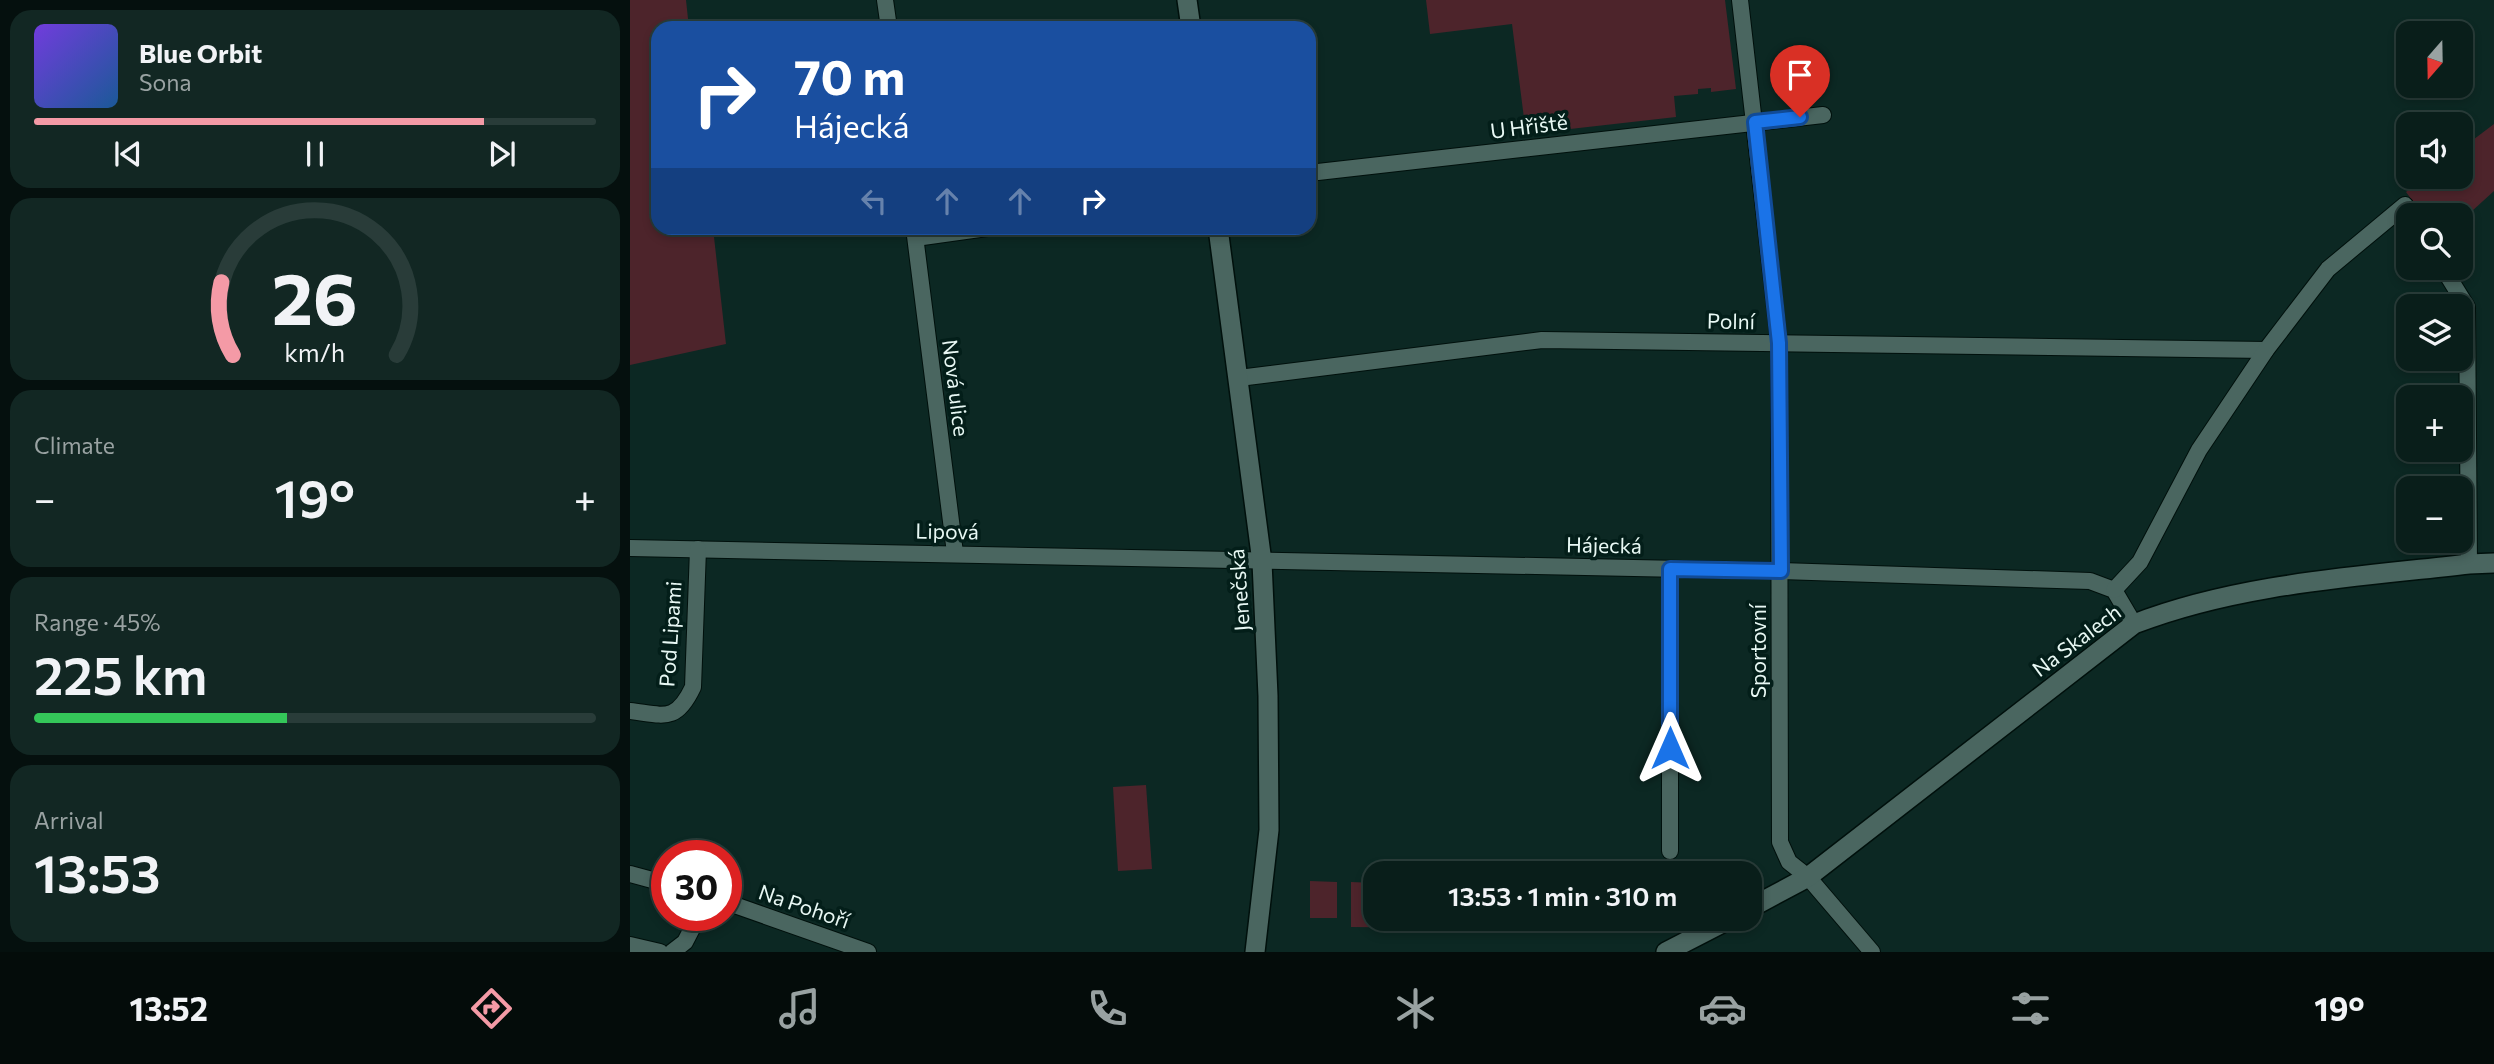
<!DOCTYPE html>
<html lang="en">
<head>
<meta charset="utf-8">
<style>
  :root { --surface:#091e1a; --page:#122723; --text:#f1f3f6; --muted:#99a2a2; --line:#293c39; --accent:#f49aa6 }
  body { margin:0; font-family:Commissioner,sans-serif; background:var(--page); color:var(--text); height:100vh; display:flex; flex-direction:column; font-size:26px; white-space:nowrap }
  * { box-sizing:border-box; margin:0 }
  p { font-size:23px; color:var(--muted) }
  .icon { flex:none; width:38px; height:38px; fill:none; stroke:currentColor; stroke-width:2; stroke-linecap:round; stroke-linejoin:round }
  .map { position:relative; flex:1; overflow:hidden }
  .sheet { display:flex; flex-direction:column; gap:10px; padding:10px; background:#05100e; width:630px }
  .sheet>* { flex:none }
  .hud { position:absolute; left:21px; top:21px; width:665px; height:214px; border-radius:21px; box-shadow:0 4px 10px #0003,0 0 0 2px var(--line); background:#1a4fa0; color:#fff; overflow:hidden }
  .needle { width:46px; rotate:200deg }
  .buttons { position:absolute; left:1766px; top:21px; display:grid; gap:14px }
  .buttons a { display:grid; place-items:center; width:77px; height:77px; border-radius:14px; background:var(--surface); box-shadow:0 4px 10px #0003,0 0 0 2px var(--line); font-size:35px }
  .speed { position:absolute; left:21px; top:840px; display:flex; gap:14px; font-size:35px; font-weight:700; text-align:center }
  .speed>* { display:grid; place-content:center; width:91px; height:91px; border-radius:50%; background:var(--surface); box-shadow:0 4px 10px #0003,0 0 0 2px var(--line); line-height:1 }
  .speed .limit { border:10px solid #d22; background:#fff; color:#111 }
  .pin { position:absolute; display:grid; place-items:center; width:60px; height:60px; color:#fff; margin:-72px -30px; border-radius:50% 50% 50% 0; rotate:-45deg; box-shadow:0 0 7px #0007 }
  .pin .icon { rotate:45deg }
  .me { position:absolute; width:77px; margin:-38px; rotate:0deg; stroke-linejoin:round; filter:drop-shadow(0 0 5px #0008) }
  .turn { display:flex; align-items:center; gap:24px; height:147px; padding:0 28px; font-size:32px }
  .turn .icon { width:91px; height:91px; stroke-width:2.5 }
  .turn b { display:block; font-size:49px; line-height:60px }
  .lanes { display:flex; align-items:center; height:66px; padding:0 28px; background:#0003; justify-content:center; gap:35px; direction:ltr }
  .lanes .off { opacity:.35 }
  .big { font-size:52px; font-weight:600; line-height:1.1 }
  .sheet .card { flex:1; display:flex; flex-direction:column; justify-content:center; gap:10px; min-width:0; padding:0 24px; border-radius:21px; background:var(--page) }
  .sheet .dial { align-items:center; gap:0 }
  .dial svg { height:182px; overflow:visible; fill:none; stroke:var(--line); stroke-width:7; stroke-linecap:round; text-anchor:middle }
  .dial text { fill:var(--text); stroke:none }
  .song { display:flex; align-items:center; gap:21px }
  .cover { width:84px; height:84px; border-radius:10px; background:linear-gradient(135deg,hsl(260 70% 55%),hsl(210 70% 35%)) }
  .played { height:7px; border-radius:4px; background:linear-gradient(90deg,var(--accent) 80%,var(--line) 80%) }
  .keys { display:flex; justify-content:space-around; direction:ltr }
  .heat { display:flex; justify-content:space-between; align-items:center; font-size:38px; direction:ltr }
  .charge { height:10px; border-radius:5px; background:linear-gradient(90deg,#34c759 45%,var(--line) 0) }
  .trip { position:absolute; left:733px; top:861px; width:399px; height:70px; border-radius:21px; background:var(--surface); box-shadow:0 4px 10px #0003,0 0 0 2px var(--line); font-weight:600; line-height:70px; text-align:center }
  .dock { display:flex; height:112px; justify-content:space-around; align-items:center; background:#040c0a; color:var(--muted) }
  .dock .icon { width:49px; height:49px }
  .dock .active { color:var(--accent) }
  .dock b { font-size:32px; color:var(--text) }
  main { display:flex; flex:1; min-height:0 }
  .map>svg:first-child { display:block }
</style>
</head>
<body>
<main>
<section class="sheet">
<div class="card">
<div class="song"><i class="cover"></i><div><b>Blue Orbit</b><p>Sona</p></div></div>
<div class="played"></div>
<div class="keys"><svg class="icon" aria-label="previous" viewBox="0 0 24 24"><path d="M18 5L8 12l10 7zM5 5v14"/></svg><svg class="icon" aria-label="pause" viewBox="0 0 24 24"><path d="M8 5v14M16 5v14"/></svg><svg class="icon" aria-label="next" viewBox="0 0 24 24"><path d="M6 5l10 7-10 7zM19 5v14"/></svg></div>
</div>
<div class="card dial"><svg viewBox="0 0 100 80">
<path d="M14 69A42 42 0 1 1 86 69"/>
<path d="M14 69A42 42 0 0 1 9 37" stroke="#f49aa6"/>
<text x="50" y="56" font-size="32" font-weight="700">26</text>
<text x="50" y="72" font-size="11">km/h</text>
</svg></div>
<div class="card"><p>Climate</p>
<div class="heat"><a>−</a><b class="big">19°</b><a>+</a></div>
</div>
<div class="card"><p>Range · 45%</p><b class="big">225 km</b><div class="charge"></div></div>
<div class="card"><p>Arrival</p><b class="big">13:53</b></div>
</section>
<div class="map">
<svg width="1864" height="952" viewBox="0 0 1864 952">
  <rect width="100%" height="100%" fill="#0c2823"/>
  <g fill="#4d242b">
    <path d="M0,0H56L59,28H28V228H83L96,344L0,365Z"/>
    <path d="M796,0H1095L1106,89L1081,92V88L1068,89V94L1044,96L1046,117L896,134L882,24L800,34Z"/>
    <path d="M1864,124V191L1831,221L1830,215H1793L1776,192L1795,177H1830L1831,149Z"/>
    <path d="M516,785L522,869L488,871L483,787Z"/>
    <path d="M680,881L707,882V918H680Z"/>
    <path d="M721,882L745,883L746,919H804V928L721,927Z"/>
  </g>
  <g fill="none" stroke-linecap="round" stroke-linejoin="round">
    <g stroke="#00100c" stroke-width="10">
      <path id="service" d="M286,242L386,228"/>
    </g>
    <g stroke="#00100c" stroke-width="18">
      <g id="minor">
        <path d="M255,0L259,28"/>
        <path d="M1110,0L1149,343L1150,842L1159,862L1178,877L1242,952"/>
        <path d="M679,173L1193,115"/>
        <path d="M284,228L325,553"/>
        <path d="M1813,268L1837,307L1839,564"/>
        <path d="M609,378L912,340L1636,350"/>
        <path d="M0,548L1151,571L1460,581L1484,590L1504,624"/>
        <path d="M1040,569V851"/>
        <path d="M1484,590L1510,562L1569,450L1636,350L1698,269L1775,205L1781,215"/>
        <path d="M0,711C34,715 46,723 63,687L68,549"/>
        <path d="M0,874L37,884"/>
        <path d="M96,902L238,952"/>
        <path d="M0,945L30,952"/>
        <path d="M42,952L55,942L69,915"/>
      </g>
    </g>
    <g stroke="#00100c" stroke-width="22">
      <g id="tertiary">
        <path d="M557,0L561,28"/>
        <path d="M588,228L632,562L638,696L639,830L625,952"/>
        <path d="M1120,908L1178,877L1504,624C1610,583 1727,577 1839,564L1864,563"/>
        <path d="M1036,952L1100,919"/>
      </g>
    </g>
    <use href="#service" stroke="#4a6660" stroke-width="8"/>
    <use href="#minor" stroke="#4a6660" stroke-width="16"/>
    <use href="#tertiary" stroke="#4a6660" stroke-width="19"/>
  </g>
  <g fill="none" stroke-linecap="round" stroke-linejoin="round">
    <g stroke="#114b97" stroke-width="18">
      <path id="route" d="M1040,748V569L1151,571L1149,343L1125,122L1170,117"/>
    </g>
    <use href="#route" stroke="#1a73e8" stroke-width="12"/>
  </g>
  <g text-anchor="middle" stroke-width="7" stroke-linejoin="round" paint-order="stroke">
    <g font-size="21" fill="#e8f8f4" stroke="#031e19">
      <text transform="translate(899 127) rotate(-7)" y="7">U Hřiště</text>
      <text transform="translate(1101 322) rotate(1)" y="7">Polní</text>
      <text transform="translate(325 388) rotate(83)" y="7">Nová ulice</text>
      <text transform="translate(317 532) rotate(1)" y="7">Lipová</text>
      <text transform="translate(974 546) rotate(1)" y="7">Hájecká</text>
      <text transform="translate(610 590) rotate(-94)" y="7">Jenečská</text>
      <text transform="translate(41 634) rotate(-86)" y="7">Pod Lipami</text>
      <text transform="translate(1447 641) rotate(-37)" y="7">Na Skalech</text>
      <text transform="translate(1129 651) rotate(-90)" y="7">Sportovní</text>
      <text transform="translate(174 907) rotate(19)" y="7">Na Pohoří</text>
    </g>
  </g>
</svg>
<div class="buttons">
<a><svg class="needle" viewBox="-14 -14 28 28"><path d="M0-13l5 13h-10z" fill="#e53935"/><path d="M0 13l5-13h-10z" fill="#99a2a2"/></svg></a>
<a><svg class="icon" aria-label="sound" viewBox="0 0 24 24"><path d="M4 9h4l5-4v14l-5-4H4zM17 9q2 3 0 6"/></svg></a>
<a><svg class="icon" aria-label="search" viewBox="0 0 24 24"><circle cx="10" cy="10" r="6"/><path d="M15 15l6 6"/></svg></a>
<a><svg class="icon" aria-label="layers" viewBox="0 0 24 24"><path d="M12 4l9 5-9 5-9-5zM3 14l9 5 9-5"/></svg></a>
<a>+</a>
<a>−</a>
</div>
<div class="speed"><div class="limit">30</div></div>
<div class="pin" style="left:1170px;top:117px;background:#d93025"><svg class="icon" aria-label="arrive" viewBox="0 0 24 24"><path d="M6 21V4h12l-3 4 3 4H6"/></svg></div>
<svg class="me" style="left:1040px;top:748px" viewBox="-20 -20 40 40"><path d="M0-17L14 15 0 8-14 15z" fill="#1a73e8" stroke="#fff" stroke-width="4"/></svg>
<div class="trip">13:53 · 1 min · 310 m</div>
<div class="hud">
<div class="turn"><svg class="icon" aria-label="right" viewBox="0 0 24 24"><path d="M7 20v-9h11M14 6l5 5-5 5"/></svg><div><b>70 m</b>Hájecká</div></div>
<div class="lanes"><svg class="icon off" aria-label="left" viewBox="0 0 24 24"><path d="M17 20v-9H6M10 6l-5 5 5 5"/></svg><svg class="icon off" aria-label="ahead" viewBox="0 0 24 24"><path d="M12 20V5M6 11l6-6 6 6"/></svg><svg class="icon off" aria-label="ahead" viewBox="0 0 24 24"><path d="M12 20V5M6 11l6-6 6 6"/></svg><svg class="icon" aria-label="right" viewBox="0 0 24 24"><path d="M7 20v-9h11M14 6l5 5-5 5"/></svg></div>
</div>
</div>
</main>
<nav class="dock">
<b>13:52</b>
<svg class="icon active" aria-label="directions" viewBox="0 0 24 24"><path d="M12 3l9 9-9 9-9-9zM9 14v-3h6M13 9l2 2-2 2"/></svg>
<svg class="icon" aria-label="music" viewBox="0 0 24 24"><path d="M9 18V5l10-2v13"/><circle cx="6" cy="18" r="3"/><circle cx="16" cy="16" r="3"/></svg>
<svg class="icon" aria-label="phone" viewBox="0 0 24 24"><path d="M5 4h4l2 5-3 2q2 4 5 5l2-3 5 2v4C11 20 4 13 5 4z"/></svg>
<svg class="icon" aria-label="climate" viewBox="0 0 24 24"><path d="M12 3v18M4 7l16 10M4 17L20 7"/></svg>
<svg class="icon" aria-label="car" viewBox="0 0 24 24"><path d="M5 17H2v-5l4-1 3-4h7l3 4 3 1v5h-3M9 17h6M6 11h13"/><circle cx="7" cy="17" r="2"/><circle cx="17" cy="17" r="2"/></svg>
<svg class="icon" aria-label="filters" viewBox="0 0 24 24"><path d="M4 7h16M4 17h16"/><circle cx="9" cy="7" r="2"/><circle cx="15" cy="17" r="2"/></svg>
<b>19°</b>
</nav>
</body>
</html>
